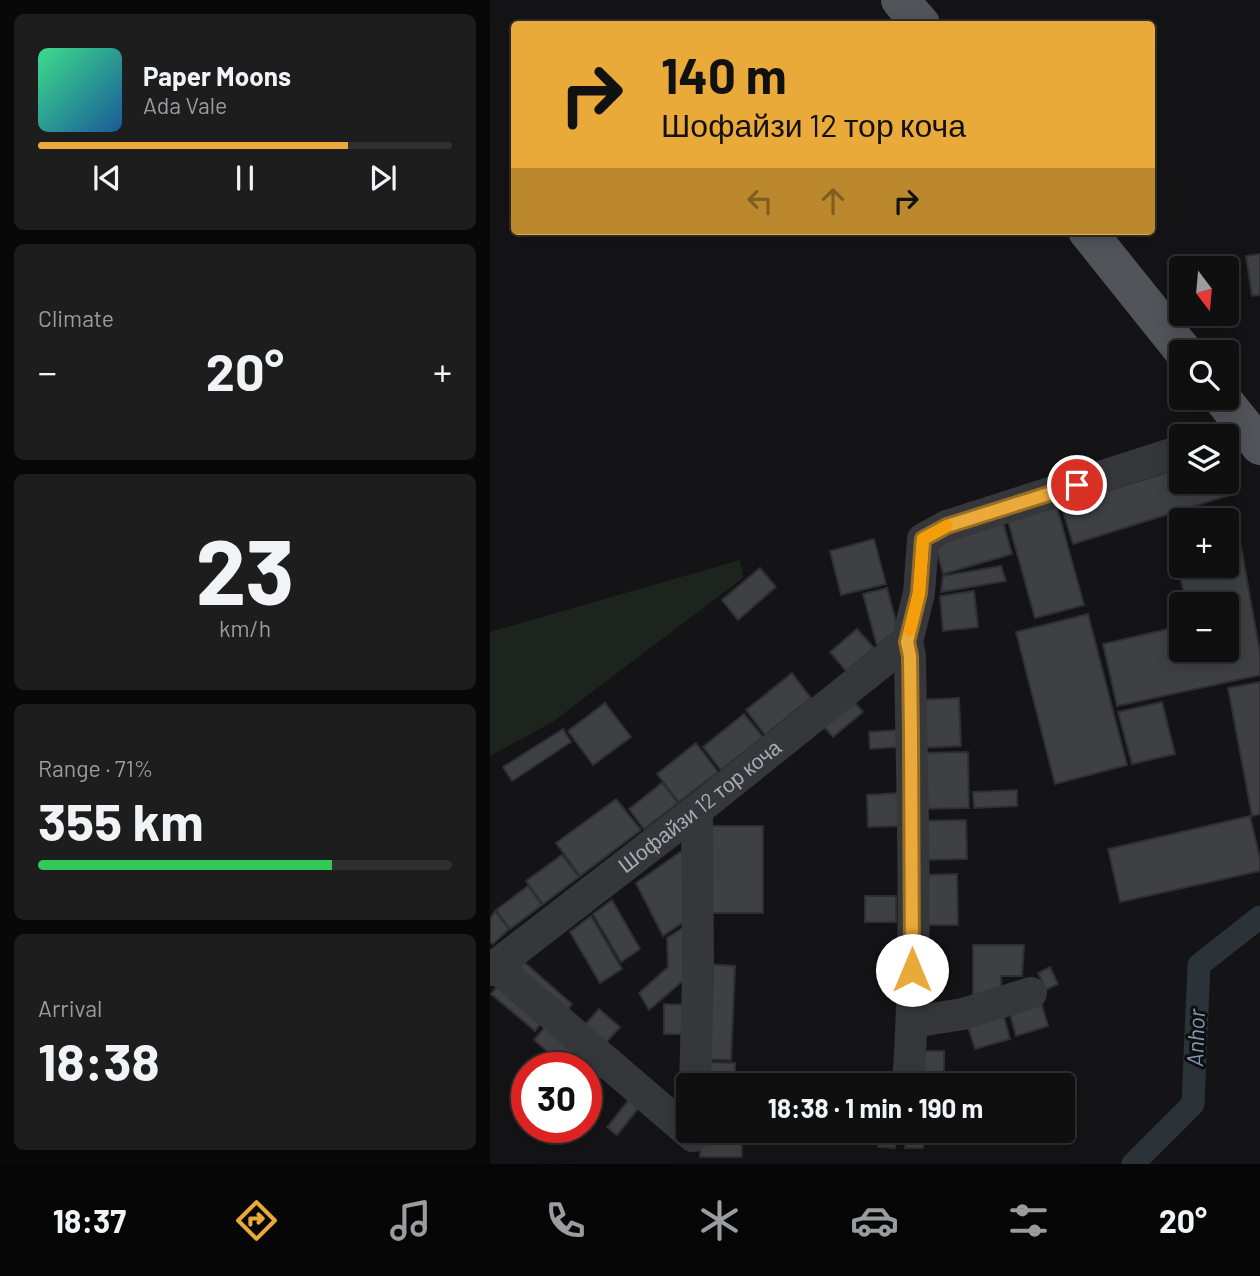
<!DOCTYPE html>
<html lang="en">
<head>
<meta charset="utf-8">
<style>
  :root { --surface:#0f0f10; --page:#1d1d1e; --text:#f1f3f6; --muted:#9b9c9f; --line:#2f2f30; --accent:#eaaa39 }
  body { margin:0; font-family:Barlow,sans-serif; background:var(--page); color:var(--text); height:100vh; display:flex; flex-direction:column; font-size:26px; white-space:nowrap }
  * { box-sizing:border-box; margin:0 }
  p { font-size:23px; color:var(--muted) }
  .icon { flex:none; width:38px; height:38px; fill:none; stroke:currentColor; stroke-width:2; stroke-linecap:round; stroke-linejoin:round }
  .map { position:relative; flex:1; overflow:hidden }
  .side { display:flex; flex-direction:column; gap:14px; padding:14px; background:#080809; width:490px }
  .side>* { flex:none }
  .hud { position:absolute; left:21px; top:21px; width:644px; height:214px; border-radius:7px; box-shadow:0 4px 18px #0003,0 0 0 2px var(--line); background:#eaaa39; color:#111; overflow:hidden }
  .needle { width:46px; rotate:164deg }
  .fabs { position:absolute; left:679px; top:256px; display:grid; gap:14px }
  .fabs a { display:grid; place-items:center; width:70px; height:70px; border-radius:7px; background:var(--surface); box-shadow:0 4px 18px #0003,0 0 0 2px var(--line); font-size:35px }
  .speed { position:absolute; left:21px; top:1052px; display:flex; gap:14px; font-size:35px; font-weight:700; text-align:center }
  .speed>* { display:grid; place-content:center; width:91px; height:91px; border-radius:50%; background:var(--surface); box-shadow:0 4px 18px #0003,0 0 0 2px var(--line); line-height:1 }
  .speed .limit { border:10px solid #d22; background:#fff; color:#111 }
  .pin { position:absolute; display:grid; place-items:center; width:60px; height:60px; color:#fff; margin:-30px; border:4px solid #fff; border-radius:50%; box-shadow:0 2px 7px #0007 }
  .me { position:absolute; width:77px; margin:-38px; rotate:0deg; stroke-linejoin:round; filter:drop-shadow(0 0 5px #0008) }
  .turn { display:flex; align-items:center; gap:24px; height:147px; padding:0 35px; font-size:32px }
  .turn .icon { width:91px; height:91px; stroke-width:2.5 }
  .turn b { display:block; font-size:49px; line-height:60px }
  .lanes { display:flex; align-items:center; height:66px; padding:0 35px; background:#0003; justify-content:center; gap:35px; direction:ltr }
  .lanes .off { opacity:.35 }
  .big { font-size:52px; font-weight:700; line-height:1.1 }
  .side .card { flex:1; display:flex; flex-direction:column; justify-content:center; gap:10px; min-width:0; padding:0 24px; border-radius:10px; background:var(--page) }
  .side .dial { align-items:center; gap:0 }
  .dial b { font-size:91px; line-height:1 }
  .song { display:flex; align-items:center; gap:21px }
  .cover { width:84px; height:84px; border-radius:10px; background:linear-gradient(135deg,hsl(150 70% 55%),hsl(210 70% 35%)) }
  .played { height:7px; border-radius:4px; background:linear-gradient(90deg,var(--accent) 75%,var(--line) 75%) }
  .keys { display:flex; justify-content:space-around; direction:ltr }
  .heat { display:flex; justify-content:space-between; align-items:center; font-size:38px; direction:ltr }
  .charge { height:10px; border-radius:5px; background:linear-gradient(90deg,#34c759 71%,var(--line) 0) }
  .trip { position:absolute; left:186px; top:1073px; width:399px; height:70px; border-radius:7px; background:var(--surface); box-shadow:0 4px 18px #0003,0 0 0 2px var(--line); font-weight:700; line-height:70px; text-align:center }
  .dock { display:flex; height:112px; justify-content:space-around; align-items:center; background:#060606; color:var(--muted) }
  .dock .icon { width:49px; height:49px }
  .dock .on { color:var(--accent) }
  .dock b { font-size:32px; color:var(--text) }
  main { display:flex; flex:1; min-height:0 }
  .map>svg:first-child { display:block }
</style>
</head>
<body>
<main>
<section class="side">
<div class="card">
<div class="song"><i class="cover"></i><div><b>Paper Moons</b><p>Ada Vale</p></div></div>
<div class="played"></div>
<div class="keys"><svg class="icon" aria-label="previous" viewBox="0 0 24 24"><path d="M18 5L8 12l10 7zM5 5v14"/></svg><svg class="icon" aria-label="pause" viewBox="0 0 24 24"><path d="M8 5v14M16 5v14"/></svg><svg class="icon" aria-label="next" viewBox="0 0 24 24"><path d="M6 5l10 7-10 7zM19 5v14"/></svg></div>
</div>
<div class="card"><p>Climate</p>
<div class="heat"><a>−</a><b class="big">20°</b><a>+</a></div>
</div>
<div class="card dial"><b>23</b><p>km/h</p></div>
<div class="card"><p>Range · 71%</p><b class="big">355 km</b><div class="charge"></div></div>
<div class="card"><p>Arrival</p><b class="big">18:38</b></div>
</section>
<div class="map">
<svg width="770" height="1164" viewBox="0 0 770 1164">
  <rect width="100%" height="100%" fill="#141416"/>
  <path fill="#1d241d" d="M250,560L253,578L61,723L0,756V632Z"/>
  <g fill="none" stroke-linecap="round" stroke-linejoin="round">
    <path stroke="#2b3339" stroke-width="23" d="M643,1164L703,1104L709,965L770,917"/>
  </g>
  <g fill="#3e4043" stroke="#2f2f32" stroke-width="2">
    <path d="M770,254V295L762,296L756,256Z"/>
    <path d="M691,468V481H737L740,495L583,544L571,505Z"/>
    <path d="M567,507L594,605L545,618L518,521Z"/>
    <path d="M746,518L770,653V675L627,706L613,644L691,626V649H737V604H696L681,534L691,532V565H737V521Z"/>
    <path d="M513,522L522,554L453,574L444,541Z"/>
    <path d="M384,539L396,584L351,595L340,551Z"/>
    <path d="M511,566L516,581L451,592L453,576Z"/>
    <path d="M270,568L286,587L248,620L232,600Z"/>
    <path d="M397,588L408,629L387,646L373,594Z"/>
    <path d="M484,591L488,627L453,631L450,596Z"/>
    <path d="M598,614L637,765L565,784L526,632Z"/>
    <path d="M367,629L384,648L356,671L340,652Z"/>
    <path d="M302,673L321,698L275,735L256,710Z"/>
    <path d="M770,682V814L762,816L738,688Z"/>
    <path d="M359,696L373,712L343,737L329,721Z"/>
    <path d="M469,698L471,746L427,748L425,700Z"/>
    <path d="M672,702L685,754L642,764L628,712Z"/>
    <path d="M115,703L141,737L103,765L78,731Z"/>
    <path d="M254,714L273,737L231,770L213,747Z"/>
    <path d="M73,729L81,742L22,781L13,767Z"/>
    <path d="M407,730L408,747L380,749L379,732Z"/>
    <path d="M206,743L228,772L189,802L167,774Z"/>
    <path d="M478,752L479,808L428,809L427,753Z"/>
    <path d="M172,783L188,803L154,829L139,809Z"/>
    <path d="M527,790V806L484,808L483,792Z"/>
    <path d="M409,793L411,826L378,827L377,795Z"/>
    <path d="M126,799L151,830L90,876L66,843Z"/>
    <path d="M760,816L770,859V871L630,902L618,849Z"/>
    <path d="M476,820L477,859L430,860L429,821Z"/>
    <path d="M217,826H273V913H218Z"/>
    <path d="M193,850L196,920L173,936L146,883Z"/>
    <path d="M72,855L89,877L53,904L36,881Z"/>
    <path d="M467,874L468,925H430L429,875Z"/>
    <path d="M38,886L52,905L20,929L6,910Z"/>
    <rect x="375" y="896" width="31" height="26"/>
    <path d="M122,900L150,949L131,962L103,914Z"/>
    <path d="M5,911L19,929L3,944L0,942V919Z"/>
    <path d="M101,916L132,969L110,983L80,932Z"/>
    <path d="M197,925L196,978L159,1010L149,993L178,967L177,938Z"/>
    <path d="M483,945H534L532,976H511V996H483Z"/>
    <path d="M33,961L82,1004L72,1016L23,971Z"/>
    <path d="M217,964L245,966L241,1060L213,1059Z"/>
    <path d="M560,967L568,984L556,990L548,973Z"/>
    <path d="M10,983L54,1020L45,1031L1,994Z"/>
    <path d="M551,1002L558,1026L526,1036L519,1011Z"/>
    <path d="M174,1004L196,1005L195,1034H174Z"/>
    <path d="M109,1009L130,1027L112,1047L92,1028Z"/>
    <path d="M513,1013L520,1039L485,1049L477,1024Z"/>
    <path d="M58,1023L114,1072L100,1089L96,1085V1068H76L44,1040Z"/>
    <rect x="432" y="1051" width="22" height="34"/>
    <path d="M212,1062L245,1063V1085H212Z"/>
    <path d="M142,1096L152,1104L127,1135L117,1127Z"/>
    <rect x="210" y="1130" width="42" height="27"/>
    <path d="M390,1130H407L405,1148L388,1147Z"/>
    <path d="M416,1130H434L433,1148H415Z"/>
  </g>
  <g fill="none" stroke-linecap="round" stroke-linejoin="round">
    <g stroke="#36373b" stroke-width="32">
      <path d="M417,642L420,656C422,799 428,942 418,1085"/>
      <path d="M4,965L203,1136V1130"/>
      <path id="s1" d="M0,970L207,810L417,642L429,593L433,539L457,526L691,451"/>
      <path d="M422,1022L473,1014L541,993"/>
      <path d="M205,1085L208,978L207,810"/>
    </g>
    <g stroke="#52545a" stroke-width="38">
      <path d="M410,0L431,24"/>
      <path d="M597,231L694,352"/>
      <path d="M731,397L770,446"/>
    </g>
  </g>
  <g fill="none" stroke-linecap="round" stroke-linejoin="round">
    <g stroke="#986e25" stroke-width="18">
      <path id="route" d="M422,970L421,735L420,656L417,642L429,593L433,539L457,526L587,485"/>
    </g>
    <use href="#route" stroke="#eaaa39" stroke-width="12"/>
    <path stroke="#f59e0b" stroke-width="12" d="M420,630L429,593L433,539L457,526"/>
  </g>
  <g text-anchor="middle" stroke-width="6" stroke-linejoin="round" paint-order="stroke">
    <g font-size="21" fill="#a7acb6" stroke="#0f0f11">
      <text dy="7" stroke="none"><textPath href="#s1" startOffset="266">Шофайзи 12 тор коча</textPath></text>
    </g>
    <g font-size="23" font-style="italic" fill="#7f9ab0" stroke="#0f0f11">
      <text transform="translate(706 1038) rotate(-88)" y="8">Anhor</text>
    </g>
  </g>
</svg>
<div class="fabs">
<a><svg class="needle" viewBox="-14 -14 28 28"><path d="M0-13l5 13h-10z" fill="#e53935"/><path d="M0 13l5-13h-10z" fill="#9b9c9f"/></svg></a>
<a><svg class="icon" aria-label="search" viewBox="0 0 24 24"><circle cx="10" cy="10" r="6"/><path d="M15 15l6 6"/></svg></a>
<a><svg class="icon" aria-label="layers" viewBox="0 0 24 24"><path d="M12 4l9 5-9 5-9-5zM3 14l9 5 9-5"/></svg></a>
<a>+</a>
<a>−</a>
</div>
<div class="speed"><div class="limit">30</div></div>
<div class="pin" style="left:587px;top:485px;background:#d93025"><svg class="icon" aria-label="arrive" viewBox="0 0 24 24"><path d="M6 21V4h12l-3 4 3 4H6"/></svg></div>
<svg class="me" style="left:422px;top:970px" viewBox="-20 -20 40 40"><circle r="19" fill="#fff"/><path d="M0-13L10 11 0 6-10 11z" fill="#eaaa39"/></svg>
<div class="trip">18:38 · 1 min · 190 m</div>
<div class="hud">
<div class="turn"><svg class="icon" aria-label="right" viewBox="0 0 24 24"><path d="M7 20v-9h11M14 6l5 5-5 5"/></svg><div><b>140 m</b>Шофайзи 12 тор коча</div></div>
<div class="lanes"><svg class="icon off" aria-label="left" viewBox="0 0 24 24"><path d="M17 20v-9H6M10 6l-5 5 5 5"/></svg><svg class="icon off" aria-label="ahead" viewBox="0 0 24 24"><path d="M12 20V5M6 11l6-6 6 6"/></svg><svg class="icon" aria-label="right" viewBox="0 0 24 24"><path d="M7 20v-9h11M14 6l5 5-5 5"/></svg></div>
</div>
</div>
</main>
<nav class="dock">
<b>18:37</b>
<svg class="icon on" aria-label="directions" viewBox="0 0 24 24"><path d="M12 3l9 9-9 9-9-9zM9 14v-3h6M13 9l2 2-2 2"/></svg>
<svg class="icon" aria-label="music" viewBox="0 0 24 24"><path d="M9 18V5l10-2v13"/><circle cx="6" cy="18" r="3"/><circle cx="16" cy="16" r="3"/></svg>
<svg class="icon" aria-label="phone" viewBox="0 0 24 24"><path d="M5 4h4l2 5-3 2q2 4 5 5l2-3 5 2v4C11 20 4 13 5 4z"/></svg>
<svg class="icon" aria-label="climate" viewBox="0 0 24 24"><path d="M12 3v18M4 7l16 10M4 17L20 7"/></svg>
<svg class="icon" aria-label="car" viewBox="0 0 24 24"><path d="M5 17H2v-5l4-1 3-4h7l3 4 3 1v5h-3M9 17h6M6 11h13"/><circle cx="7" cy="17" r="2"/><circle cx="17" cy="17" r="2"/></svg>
<svg class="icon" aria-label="filters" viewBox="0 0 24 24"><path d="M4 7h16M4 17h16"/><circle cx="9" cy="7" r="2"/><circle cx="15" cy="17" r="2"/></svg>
<b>20°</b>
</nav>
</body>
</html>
